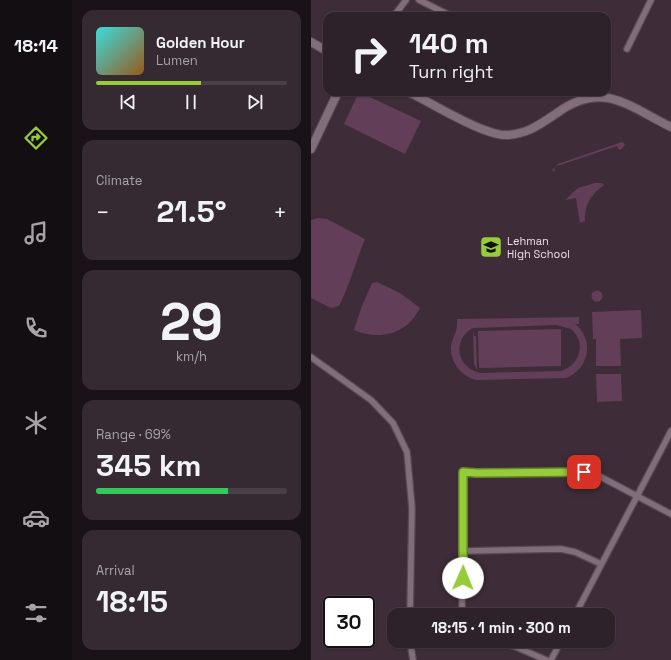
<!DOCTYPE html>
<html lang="en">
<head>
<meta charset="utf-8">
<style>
  :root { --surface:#2e222a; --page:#362a32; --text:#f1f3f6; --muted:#a7a4a8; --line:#493f47; --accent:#96cc3a }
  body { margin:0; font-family:"Space Grotesk",sans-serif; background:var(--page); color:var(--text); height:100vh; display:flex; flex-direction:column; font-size:15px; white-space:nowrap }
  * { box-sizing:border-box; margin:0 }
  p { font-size:13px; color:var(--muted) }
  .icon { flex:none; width:22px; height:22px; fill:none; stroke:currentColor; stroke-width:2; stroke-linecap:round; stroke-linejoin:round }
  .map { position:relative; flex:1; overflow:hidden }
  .sheet { display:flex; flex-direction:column; gap:10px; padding:10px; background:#191317; width:239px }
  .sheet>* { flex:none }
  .guide { position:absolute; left:12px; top:12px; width:288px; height:84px; border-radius:12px; box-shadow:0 1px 3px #0004,0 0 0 1px var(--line); background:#2e222a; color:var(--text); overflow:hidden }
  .speed { position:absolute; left:12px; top:596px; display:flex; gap:8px; font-size:20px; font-weight:700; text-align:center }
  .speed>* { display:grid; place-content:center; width:52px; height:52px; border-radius:50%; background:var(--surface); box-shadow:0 1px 3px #0004,0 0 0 1px var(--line); line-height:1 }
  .speed .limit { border:2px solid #111; border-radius:6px; background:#fff; color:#111 }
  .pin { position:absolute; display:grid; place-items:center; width:34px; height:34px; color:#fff; margin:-17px; border-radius:8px; box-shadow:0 2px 6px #0006 }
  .me { position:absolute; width:44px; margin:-22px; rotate:1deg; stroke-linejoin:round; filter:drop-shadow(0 0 3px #0008) }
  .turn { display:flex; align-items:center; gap:14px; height:84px; padding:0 20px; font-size:18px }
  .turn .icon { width:52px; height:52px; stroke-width:2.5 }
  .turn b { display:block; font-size:28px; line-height:34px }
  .big { font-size:30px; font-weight:800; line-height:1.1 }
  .sheet .card { flex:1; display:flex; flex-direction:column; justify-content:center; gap:6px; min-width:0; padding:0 14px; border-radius:12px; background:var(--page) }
  .sheet .dial { align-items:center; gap:0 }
  .dial b { font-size:52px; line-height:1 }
  .song { display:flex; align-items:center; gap:12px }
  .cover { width:48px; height:48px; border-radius:6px; background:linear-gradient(135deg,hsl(180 70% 55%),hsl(30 70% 35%)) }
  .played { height:4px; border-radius:2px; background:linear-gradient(90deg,var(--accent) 55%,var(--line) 55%) }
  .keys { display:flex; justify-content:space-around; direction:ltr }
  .heat { display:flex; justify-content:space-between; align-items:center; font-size:22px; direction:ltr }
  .charge { height:6px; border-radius:3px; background:linear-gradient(90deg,#34c759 69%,var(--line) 0) }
  .trip { position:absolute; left:76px; top:608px; width:228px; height:40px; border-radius:12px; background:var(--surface); box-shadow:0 1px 3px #0004,0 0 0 1px var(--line); font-weight:800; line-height:40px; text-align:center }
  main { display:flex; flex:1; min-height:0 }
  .dock { display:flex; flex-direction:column; width:72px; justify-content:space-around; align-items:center; background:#120e11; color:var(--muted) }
  .dock .icon { width:28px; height:28px }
  .dock .current { color:var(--accent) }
  .dock b { font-size:18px; color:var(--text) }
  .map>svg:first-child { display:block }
</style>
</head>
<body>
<main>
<nav class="dock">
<b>18:14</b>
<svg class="icon current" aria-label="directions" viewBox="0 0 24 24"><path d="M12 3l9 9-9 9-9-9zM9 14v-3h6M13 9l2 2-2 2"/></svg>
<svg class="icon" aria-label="music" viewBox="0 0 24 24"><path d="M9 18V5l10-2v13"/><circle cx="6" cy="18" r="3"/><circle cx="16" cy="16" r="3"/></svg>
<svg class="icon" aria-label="phone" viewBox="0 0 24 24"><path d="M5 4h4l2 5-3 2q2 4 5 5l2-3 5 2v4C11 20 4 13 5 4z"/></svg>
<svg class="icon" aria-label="climate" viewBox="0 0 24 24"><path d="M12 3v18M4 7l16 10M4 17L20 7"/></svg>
<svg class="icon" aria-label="car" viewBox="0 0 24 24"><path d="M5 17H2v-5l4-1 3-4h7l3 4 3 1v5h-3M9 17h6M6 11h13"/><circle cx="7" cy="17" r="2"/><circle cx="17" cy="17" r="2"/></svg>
<svg class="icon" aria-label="filters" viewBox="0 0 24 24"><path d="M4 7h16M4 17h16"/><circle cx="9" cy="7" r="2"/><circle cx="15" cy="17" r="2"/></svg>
</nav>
<section class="sheet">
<div class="card">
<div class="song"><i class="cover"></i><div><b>Golden Hour</b><p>Lumen</p></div></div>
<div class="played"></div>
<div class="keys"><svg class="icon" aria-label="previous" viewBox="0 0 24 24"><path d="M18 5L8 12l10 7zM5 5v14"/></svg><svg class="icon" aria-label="pause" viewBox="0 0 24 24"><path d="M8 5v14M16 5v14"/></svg><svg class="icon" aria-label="next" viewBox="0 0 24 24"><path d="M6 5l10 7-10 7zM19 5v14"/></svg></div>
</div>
<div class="card"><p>Climate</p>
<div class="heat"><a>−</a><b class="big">21.5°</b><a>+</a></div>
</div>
<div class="card dial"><b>29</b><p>km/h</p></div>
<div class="card"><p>Range · 69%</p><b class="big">345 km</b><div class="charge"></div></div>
<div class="card"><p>Arrival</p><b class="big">18:15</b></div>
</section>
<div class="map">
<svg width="360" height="660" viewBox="0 0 360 660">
  <rect width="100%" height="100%" fill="#3e2d38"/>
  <g fill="#623e58" fill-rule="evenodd">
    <path d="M48,92L110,121L94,154L33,124Z"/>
    <path d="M311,142L314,144L311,149L308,150L306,146L243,167L244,172L241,170L247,164Z"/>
    <path d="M284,183H291L293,185C280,194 273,205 274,221L269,223L265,198L254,200L267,188Z"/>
    <path d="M7,218L16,219L54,239C45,261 39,284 28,306L20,308L0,298V220Z"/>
    <path d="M66,282L89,293L109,308C96,334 69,341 43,330L51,306L61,283Z"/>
    <circle cx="286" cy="296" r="5.5"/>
    <path d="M330,310L331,338L309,339L310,366H285V339H282L281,312Z"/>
    <path d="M268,317V324H264C284,340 278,369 255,378L166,380C150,377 139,362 140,346C142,335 147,333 146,319ZM245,325L260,329C276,343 269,365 250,371L170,373C146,369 140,340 162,328Z"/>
    <path d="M250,329V366L168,368L167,331Z"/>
    <path d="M162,330L163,336H165L166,370L163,364Z"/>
    <path d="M285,374H310L311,401L286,402Z"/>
  </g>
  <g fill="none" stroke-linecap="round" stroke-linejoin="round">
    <g stroke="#574953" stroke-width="8">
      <g id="street">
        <path d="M108,0L140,16"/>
        <path d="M83,16L95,0"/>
        <path d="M316,49L340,0"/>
        <path d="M0,357L60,400L82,423L96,452L101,508L99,615"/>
        <path d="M153,551L250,549L264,552L290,564"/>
        <path d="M151,615L152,472L166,473L273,472L288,476L360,514"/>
        <path d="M264,615L360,431"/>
        <path d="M99,641L102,660"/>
        <path d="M120,641L152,642"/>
        <path d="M152,641L187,643L203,646L235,660"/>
        <path d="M240,660L250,641"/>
      </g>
    </g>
    <g stroke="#574953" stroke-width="10">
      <g id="secondary">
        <path d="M0,42L16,51"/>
        <path d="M98,92C120,103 175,137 197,135C219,133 229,124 246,113C292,80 317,106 360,127"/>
        <path d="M0,149L27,92"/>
      </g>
    </g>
    <use href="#street" stroke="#816e7a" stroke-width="5.5"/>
    <use href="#secondary" stroke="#816e7a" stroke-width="8"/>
  </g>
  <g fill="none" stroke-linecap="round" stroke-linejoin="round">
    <g stroke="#628526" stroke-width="10">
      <path id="route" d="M152,578V472L166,473L273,472"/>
    </g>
    <use href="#route" stroke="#96cc3a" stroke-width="7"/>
  </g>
  <defs>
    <g id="school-square" transform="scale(1.15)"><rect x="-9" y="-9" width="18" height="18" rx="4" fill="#96cc3a" stroke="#3e2d38"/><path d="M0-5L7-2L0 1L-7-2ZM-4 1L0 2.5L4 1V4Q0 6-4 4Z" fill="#111"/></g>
  </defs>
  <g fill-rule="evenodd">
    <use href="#school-square" x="180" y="247"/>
  </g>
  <g text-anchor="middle" stroke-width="4" stroke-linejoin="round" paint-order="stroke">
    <g font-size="11" fill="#e8dde5" stroke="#3e2d38" text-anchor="start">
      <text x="196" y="245">Lehman<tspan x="196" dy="13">High School</tspan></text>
    </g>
  </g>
</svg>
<div class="speed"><div class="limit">30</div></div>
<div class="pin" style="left:273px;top:472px;background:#d93025"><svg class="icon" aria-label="arrive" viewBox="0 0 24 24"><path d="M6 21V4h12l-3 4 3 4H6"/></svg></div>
<svg class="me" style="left:152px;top:578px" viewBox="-20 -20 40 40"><circle r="19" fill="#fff"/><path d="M0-13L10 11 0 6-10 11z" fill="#96cc3a"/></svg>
<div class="trip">18:15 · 1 min · 300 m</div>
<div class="guide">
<div class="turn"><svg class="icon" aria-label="right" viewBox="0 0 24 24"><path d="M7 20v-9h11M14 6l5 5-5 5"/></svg><div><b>140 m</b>Turn right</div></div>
</div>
</div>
</main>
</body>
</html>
